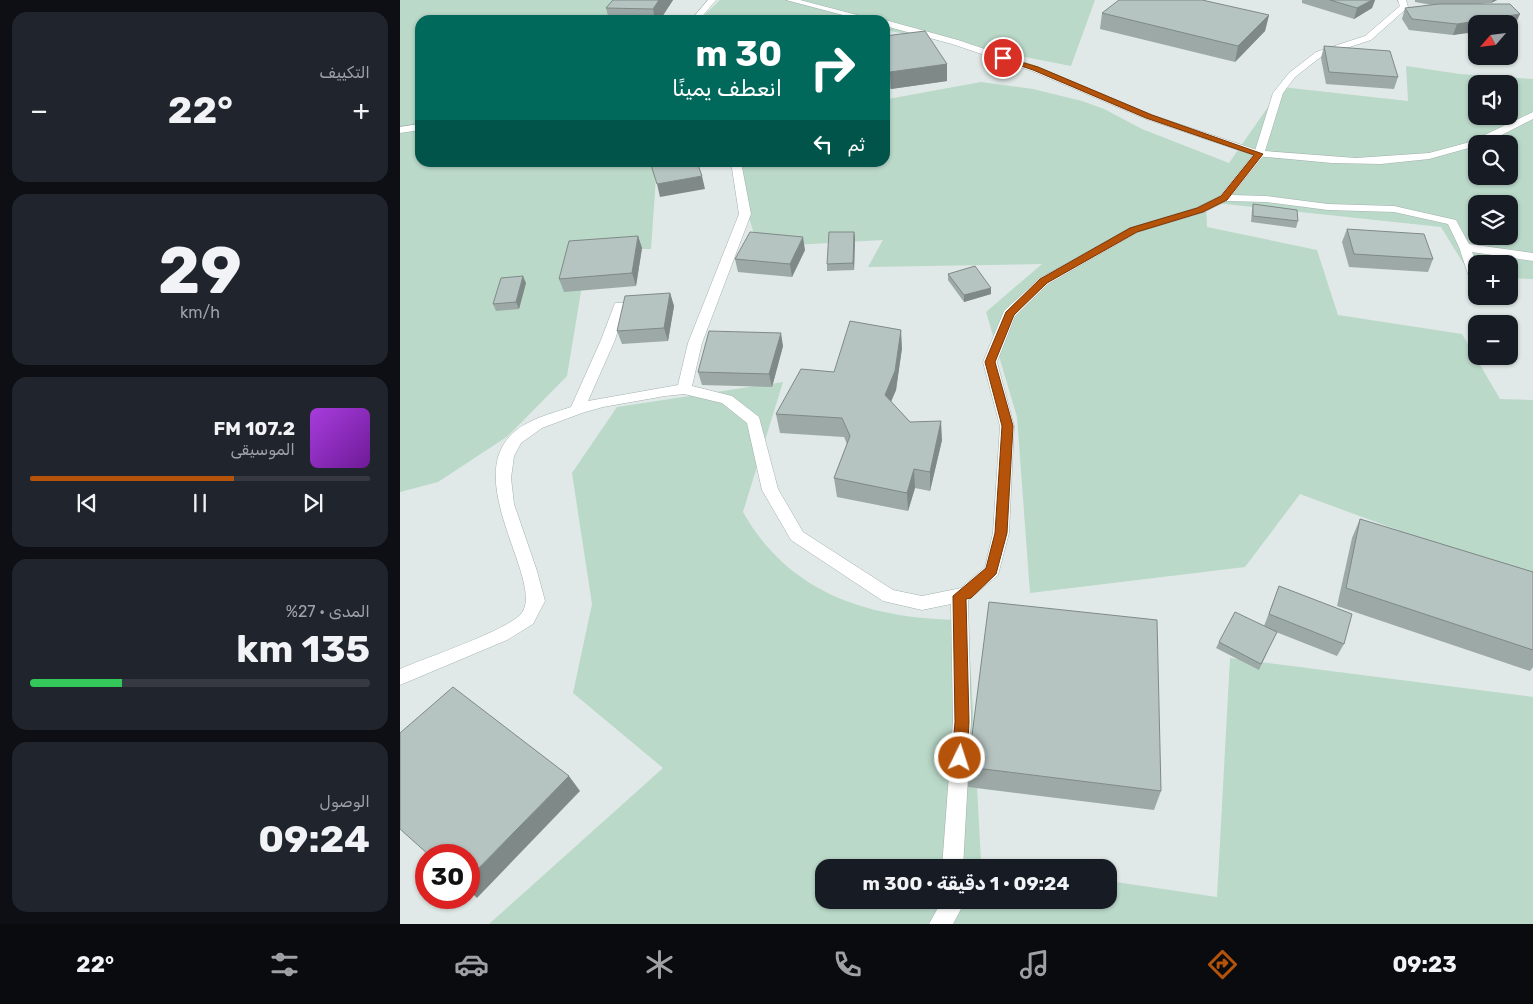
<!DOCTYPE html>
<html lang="ar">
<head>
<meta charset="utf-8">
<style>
  :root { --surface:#171b24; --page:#20242c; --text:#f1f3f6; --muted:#9ea1a6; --line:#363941; --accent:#b45309 }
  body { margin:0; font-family:Rubik,Vazirmatn,sans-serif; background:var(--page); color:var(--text); direction:rtl; height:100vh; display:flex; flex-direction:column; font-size:19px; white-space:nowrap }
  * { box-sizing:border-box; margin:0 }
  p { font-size:16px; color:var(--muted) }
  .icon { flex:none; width:28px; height:28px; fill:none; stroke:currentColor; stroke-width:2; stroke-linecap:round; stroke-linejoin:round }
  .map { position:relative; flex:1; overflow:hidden; direction:ltr }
  .drawer { display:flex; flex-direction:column; gap:12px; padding:12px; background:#0d0f14; width:400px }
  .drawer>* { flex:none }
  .hud { position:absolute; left:15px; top:15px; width:475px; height:152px; border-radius:15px; box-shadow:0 1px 4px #0004; direction:rtl; background:#00695c; color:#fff; overflow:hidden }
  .needle { width:32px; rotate:242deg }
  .controls { position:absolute; left:1068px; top:15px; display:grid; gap:10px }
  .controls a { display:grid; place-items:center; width:50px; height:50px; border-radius:10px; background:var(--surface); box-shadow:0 1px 4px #0004; font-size:25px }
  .speed { position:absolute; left:15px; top:844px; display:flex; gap:10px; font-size:25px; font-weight:700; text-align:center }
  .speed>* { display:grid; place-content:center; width:65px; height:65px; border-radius:50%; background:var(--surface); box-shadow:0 1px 4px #0004; line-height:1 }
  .speed .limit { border:8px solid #d22; background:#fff; color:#111 }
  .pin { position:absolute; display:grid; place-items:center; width:42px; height:42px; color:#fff; margin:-21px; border:2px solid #fff; border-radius:50%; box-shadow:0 1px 5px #0007 }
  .me { position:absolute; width:55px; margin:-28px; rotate:4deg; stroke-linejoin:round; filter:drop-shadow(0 0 4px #0008) }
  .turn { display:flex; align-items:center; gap:18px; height:105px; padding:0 25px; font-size:22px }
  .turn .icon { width:65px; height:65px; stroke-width:2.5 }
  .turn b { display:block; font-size:35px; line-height:42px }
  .then { display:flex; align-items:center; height:48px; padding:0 25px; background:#0003; gap:10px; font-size:19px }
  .big { font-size:38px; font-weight:700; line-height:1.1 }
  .drawer .widget { flex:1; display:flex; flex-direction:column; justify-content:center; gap:8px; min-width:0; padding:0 18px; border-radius:15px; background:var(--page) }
  .drawer .dial { align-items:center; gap:0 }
  .dial b { font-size:65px; line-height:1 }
  .song { display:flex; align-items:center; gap:15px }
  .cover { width:60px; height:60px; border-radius:8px; background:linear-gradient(135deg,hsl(280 70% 55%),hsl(280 70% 35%)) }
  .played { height:5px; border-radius:2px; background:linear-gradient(90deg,var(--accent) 60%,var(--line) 60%) }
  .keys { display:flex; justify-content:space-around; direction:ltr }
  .heat { display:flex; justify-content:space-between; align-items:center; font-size:28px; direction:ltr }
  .charge { height:8px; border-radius:4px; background:linear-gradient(90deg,#34c759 27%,var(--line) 0) }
  .trip { position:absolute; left:415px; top:859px; width:302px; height:50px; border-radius:15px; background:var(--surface); box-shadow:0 1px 4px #0004; font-weight:700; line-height:50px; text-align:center; direction:rtl }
  .dock { display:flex; height:80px; justify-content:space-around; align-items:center; background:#090b0e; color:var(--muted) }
  .dock .icon { width:35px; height:35px }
  .dock .active { color:var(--accent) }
  .dock b { font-size:22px; color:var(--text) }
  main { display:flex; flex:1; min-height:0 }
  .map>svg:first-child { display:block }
</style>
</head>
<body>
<main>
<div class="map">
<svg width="1133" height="924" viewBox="0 0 1133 924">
  <rect width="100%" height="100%" fill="#e0e9e7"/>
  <g fill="#bad9c9" fill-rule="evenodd">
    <path d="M0,0H234L220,20H20V162L257,163L251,249H188L167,376L108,436L38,482L0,492Z"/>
    <path d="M320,0H695L671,66L485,30V20H299Z"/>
    <path d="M1006,66L1060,74L1133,79V279L1109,278V264H1076L1071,276L1041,227L806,202L807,227L917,250L938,315L1062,334L1100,399L1133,400V580L900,494L845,567L630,593L617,417L586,312L642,264L468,267L483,240L358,247L332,163L485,162V96L488,99L581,82L633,89L682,101L704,109L742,129L829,163L882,87L1008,101ZM1076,84H1109V116H1076ZM1076,144H1109V176H1076ZM1076,204H1109V236H1076Z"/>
    <path d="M383,382L343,512C391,597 475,620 568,620L581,861L619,867L424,868V900H709V881L817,897L830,658L1133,697V924H89L263,768L173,693L192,604L172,473L217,407Z"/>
  </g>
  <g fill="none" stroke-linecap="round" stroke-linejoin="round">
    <g stroke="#a3b0af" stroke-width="1">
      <g id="minor">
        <path d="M308,0H316L299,20H291Z"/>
        <path d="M386,0H400L476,20H462Z"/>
        <path d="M485,20L558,40L638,67L752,115L863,152V156L832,195L866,196L928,204L994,206L1056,220L1069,244L1133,253V261L1072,252L1077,264L1076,284L1070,280L1059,247L1048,224L994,212L928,210L866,202L826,201L804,212L738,232L648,284L615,316L597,362L614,426L609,533L598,575L568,600L571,721L563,868H542L553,721L551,604L522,610L483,601L391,540L362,490L347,423L322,403L284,394L265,396L203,407L182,413L142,428L121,443L114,456L111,478L114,504L137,571L145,601L133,624L107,640L0,685V669C25,658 106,631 121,614C146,585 64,485 110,436C126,419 151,414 171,407L201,340L215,303H223L225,306L215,340L188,401L278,385L288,343L339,214L331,162H341L351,214L302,343L292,386L332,396L359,417L378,489L403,532L493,590L522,596L561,588L585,567L593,533L600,426L583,362L604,311L640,278L730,228L796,208L820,196L853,155L746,119L632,71L552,44L485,26Z"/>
        <path d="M20,124V130L0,133V127Z"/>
        <path d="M539,900H561V909L553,924H529L539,906Z"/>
      </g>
    </g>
    <g stroke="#a3b0af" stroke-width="1">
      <path id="tertiary" d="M998,0H1006L1008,7L971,40L922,56L895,77L883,93L865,151L956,158L1029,153L1070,142L1133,112V119L1088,142L1076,144V146L1029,159L981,164L932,163L855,156L854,154L873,93L889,73L916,52L965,36L1000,6Z"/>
    </g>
    <use href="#minor" fill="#fff" fill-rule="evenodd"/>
    <use href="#tertiary" fill="#fff" fill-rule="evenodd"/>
  </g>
  <g fill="#9da9a6">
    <path d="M213,0H273L260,20H209L206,8Z"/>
    <path d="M902,0H975L972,8L954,19L902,3Z"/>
    <path d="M1015,0H1097L1091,3L1079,4L1115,25L1109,26V24L1053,35L1009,30L1002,19L1005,8L1032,5L1015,2Z"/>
    <path d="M702,13L869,15L865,31L835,62L700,29Z"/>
    <path d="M485,36L547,64V81L491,89L485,86Z"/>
    <path d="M924,46L998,77L994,89L926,84L921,58Z"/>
    <path d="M853,204L898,221L896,228L851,222L852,210Z"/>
    <path d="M947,229L1033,259L1028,272L949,267L942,242Z"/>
    <path d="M454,232L455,238L454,270L427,271V264Z"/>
    <path d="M238,236L242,248L236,286L164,292L159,279Z"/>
    <path d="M405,250L392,277L338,272L335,259Z"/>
    <path d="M548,274L591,288V294L564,302L548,280Z"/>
    <path d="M126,283L119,309L96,311L93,304Z"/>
    <path d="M270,293L274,306L268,341L222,344L217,331Z"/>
    <path d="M383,346L372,387L302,385L298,372Z"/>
    <path d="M502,348L496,390L491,402L510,422L542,440L530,491L515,488L508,511L437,497L434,478L447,444L444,437L380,433L376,414Z"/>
    <path d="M960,519L1133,572V667L1130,671L937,606L952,538Z"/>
    <path d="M879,586L944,644L937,656L876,632L874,638L859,670L816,648L819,642L864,626Z"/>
    <path d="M568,767L761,791L754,810L568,787Z"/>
  </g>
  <g fill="#7f8987">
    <path d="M259,0H273L260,20H255L253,9Z"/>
    <path d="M972,0H975L972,8L954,19L957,8Z"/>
    <path d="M1093,0H1097L1091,3Z"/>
    <path d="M1120,14L1115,25L1109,26V24H1076V32L1053,35L1057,24Z"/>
    <path d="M869,15L865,31L835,62L838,46Z"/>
    <path d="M547,64V81L491,89L490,72Z"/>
    <path d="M302,176L305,189L260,197L257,184Z"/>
    <path d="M454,232L455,238L454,270L453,263Z"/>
    <path d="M238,236L242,248L236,286L232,273Z"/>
    <path d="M403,237L405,250L392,277L390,264Z"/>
    <path d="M123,276L126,283L119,309L116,302Z"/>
    <path d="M591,288V294L564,302V295Z"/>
    <path d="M270,293L274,306L268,341L264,328Z"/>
    <path d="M501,330L502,348L496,390L486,413L485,395Z"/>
    <path d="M381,333L383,346L372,387L369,374Z"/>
    <path d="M541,421L542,440L530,491V472Z"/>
    <path d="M514,469L515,488L508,511L507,493Z"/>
    <path d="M169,776L180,791L77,898L69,890V878Z"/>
  </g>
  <g fill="#b6c4c1" stroke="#7f8987">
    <path d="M213,0H259L253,9L206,8Z"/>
    <path d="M719,0H802L869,15L838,46L702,13Z"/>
    <path d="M930,0H972L957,8Z"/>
    <path d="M1039,4H1110L1120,14L1057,24L1012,19L1005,8Z"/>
    <path d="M525,31L547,64L490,72L485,70V36Z"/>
    <path d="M924,46L990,51L998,77L929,72Z"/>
    <path d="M250,162H297L302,176L257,184Z"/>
    <path d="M853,204L897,210L898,221L853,216Z"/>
    <path d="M947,229L1024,234L1033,259L954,254Z"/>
    <path d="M350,232L403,237L390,264L335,259Z"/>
    <path d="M429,232H454L453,263L427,264Z"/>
    <path d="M238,236L232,273L159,279L169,241Z"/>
    <path d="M575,266L591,288L564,295L548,274Z"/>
    <path d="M123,276L116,302L93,304L101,278Z"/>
    <path d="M270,293L264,328L217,331L225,296Z"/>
    <path d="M450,321L501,330L495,371L485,395L510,422L541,421L530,472L514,469L507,493L434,478L450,436L442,418L376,414L401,369L434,372Z"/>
    <path d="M309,331L381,333L369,374L298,372Z"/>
    <path d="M960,519L1133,572V650L946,588Z"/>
    <path d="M879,586L952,614L944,644L869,614Z"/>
    <path d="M589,602L757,620L761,791L568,767Z"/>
    <path d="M835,612L877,632L861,664L819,642Z"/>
    <path d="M53,687L169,776L69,878V855H29L0,829V733Z"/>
  </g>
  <path fill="#b45309" stroke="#753606" d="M601,56L638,67L752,115L863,154L827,200L803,212L737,232L647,283L614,315L595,362L613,426L607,533L596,574L571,598L566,599L569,722L567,758L565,763L560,765L554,763L552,758L555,722L553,596L586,568L595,533L602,426L585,362L606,312L640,279L730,228L797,208L821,196L854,155L746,118L633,70L601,59Z"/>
</svg>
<div class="controls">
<a><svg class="needle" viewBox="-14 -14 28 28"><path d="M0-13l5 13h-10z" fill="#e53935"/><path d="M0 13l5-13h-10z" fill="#9ea1a6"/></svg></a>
<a><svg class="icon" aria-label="sound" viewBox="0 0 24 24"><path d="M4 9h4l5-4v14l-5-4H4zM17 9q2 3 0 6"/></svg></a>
<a><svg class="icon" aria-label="search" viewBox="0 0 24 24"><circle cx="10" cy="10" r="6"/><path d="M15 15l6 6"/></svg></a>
<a><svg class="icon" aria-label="layers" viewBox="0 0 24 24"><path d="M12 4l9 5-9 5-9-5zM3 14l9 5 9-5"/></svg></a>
<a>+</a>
<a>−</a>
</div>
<div class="speed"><div class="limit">30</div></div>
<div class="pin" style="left:603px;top:58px;background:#d93025"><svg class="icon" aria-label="arrive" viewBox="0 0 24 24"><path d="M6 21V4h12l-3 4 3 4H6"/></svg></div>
<svg class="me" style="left:560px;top:758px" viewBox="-20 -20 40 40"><circle r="17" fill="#b45309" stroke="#fff" stroke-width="3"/><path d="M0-11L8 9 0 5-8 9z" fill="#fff"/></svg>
<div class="trip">09:24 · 1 دقيقة · 300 m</div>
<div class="hud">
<div class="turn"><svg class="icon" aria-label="right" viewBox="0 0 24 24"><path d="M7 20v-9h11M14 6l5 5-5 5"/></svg><div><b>30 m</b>انعطف يمينًا</div></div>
<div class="then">ثم<svg class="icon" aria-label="left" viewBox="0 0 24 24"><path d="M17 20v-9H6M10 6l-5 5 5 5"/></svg></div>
</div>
</div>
<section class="drawer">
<div class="widget"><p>التكييف</p>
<div class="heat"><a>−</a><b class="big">22°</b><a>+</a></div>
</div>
<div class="widget dial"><b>29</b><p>km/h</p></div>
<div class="widget">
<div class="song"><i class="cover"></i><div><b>107.2 FM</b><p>الموسيقى</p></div></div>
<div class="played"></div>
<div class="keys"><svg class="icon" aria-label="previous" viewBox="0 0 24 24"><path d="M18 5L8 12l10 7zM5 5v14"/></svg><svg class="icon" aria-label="pause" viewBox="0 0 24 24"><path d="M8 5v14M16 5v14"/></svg><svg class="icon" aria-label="next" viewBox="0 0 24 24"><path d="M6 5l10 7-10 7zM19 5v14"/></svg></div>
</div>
<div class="widget"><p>المدى · 27%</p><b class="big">135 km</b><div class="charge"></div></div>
<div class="widget"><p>الوصول</p><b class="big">09:24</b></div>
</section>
</main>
<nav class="dock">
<b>09:23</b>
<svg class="icon active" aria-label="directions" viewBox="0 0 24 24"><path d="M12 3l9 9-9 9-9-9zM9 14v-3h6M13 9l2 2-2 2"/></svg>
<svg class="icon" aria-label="music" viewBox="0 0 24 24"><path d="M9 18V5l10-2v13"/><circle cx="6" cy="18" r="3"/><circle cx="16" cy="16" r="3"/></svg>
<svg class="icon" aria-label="phone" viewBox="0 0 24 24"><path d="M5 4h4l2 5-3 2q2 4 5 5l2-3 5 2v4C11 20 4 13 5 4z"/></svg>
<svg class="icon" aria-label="climate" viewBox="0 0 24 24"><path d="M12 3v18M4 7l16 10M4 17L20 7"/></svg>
<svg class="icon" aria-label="car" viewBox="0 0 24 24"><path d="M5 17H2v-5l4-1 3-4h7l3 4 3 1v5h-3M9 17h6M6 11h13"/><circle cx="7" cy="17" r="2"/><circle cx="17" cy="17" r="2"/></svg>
<svg class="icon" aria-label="filters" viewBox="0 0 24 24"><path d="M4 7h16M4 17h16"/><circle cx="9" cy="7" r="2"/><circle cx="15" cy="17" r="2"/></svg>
<b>22°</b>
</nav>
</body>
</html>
